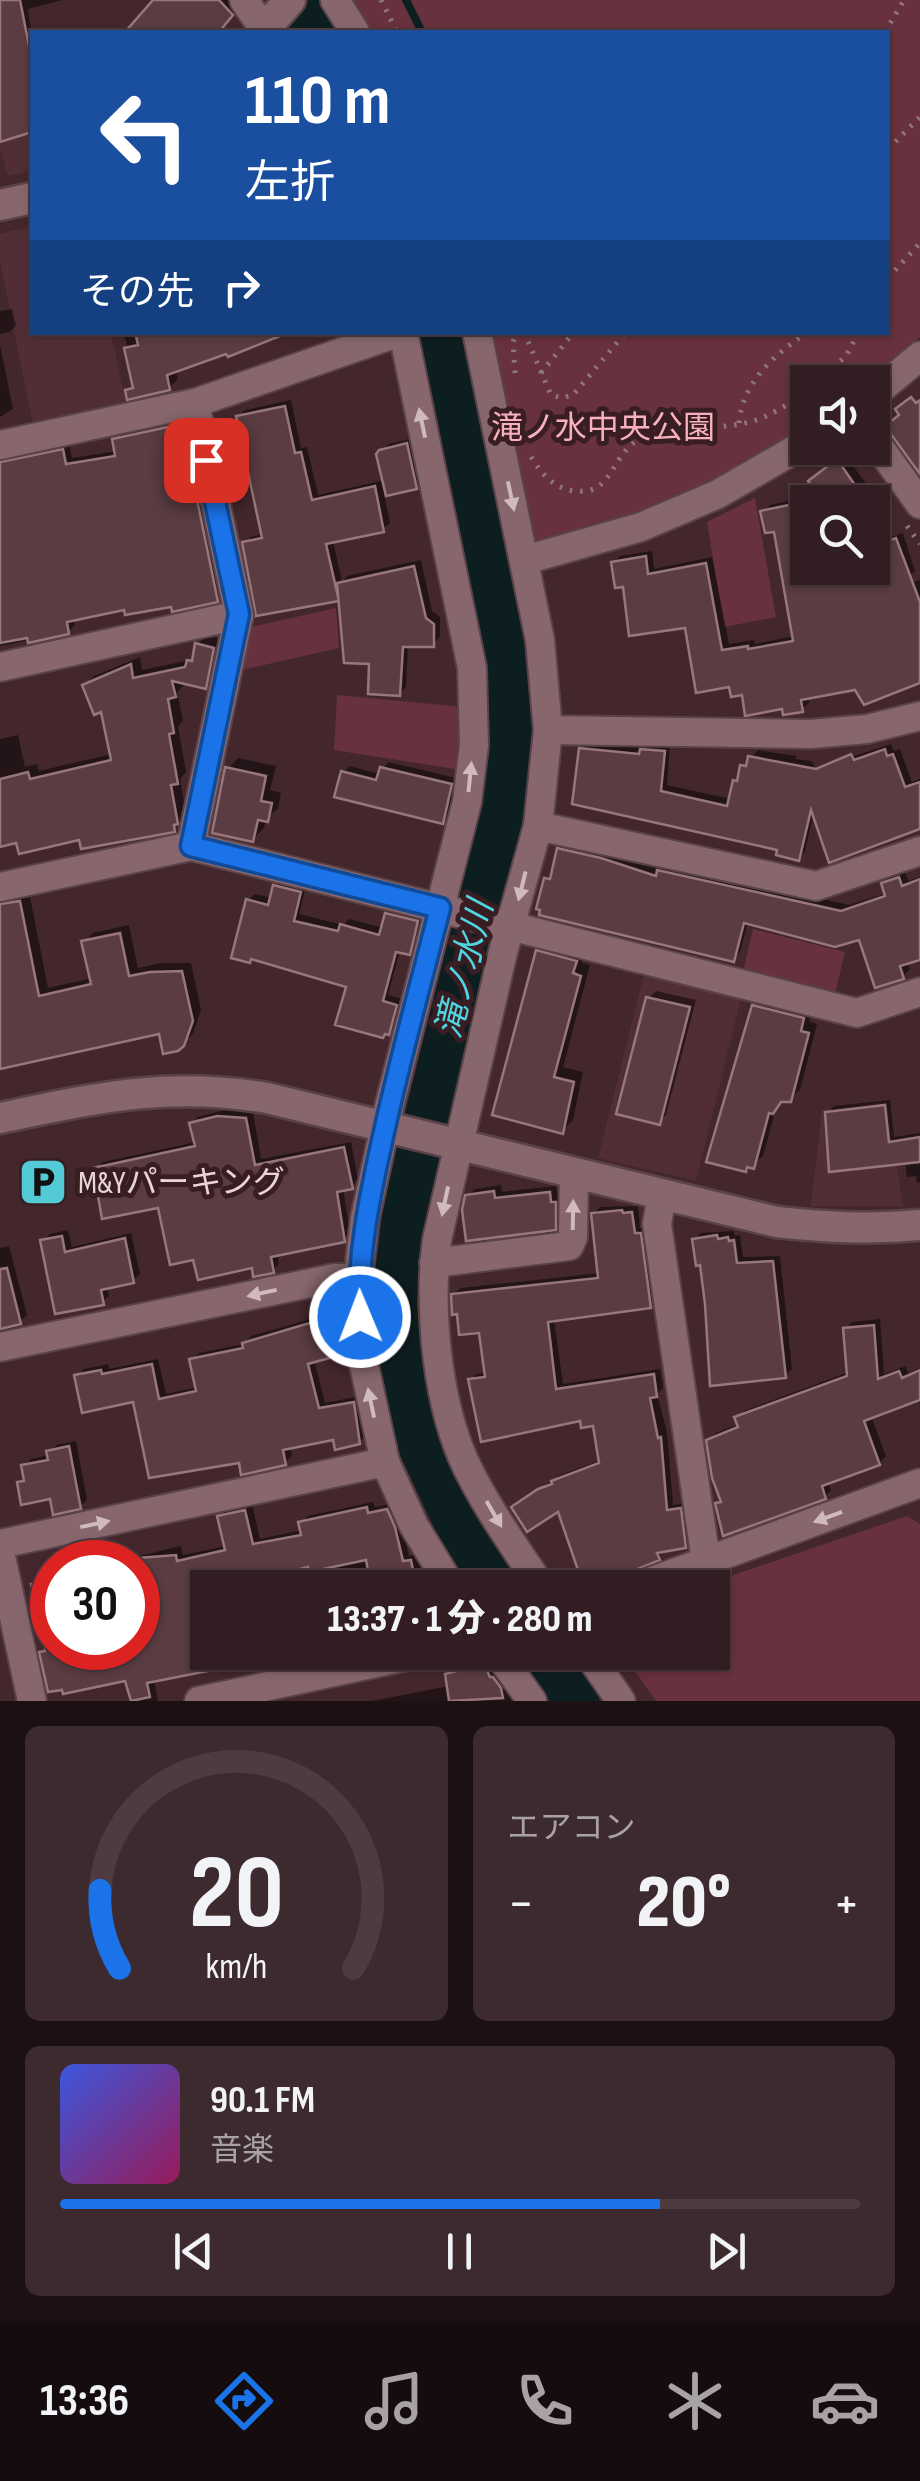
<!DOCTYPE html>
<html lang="ja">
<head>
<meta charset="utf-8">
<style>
  :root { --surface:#321d22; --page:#3d2a2f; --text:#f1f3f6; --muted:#a8a2a5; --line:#4d3b40; --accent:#1a73e8 }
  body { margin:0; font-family:"Sofia Sans Condensed","Noto Sans JP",sans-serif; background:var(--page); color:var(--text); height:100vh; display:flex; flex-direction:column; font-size:38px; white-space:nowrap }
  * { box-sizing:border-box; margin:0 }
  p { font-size:32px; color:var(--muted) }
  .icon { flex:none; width:55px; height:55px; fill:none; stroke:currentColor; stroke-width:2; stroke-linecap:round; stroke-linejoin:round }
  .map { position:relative; height:1701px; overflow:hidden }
  .panel { display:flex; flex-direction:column; gap:25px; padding:25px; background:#1c1013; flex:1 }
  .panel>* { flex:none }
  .banner { position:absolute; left:30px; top:30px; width:860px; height:305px; border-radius:0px; box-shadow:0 2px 8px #0004,0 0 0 2px var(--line); background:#1a4fa0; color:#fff; overflow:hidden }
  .controls { position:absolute; left:790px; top:365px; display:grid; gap:20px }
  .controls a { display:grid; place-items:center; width:100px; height:100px; border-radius:0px; background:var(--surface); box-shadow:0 2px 8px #0004,0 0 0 2px var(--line); font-size:50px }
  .speed { position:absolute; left:30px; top:1540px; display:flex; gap:20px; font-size:50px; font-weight:700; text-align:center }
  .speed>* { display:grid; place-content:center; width:130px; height:130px; border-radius:50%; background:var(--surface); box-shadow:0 2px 8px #0004,0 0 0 2px var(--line); line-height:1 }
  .speed .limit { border:15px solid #d22; background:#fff; color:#111 }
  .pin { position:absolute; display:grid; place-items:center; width:85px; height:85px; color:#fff; margin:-42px; border-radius:20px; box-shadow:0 5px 15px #0006 }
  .me { position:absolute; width:110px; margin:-55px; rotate:359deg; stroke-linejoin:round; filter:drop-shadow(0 0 8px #0008) }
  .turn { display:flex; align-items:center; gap:35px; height:210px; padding:0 50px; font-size:45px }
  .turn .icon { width:130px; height:130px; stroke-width:2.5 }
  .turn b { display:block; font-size:70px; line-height:85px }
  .then { display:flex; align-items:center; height:95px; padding:0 50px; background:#0003; gap:20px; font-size:38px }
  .big { font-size:75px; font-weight:800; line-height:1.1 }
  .panel .widget { flex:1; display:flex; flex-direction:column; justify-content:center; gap:15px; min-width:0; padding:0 35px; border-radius:15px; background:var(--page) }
  .panel .dial { align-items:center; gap:0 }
  .dial svg { height:260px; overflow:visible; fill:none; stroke:var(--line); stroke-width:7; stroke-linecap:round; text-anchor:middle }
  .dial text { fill:var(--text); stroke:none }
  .song { display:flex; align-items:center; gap:30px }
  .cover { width:120px; height:120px; border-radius:15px; background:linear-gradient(135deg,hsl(230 70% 55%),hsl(330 70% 35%)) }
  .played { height:10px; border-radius:5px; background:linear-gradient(90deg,var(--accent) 75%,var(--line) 75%) }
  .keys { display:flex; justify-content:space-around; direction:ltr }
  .heat { display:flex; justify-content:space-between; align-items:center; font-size:55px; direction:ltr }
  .panel .tiles { flex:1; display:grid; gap:25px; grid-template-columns:1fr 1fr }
  .widget:last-child { grid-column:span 2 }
  .trip { position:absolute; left:190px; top:1570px; width:540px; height:100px; border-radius:0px; background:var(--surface); box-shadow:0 2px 8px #0004,0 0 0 2px var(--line); font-weight:800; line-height:100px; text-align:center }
  .dock { display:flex; height:160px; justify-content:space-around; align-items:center; background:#140c0e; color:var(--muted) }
  .dock .icon { width:70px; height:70px }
  .dock .current { color:var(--accent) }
  .dock b { font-size:45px; color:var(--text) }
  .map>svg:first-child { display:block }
</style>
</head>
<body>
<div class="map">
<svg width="920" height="1701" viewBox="0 0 920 1701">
  <rect width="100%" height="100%" fill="#43272d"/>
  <g fill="#512e35">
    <path d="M32,48V170L8,176L0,148V56Z"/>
    <path d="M32,226V332L111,333L127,409L34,429L0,261V234Z"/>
    <path d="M645,970L742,994L696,1181L598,1158Z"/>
    <path d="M887,1102L903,1206H811L822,1110Z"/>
  </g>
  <g fill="#68313e">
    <path d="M343,0H920V337L870,382H808L807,430C727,485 634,517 542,546L525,532L486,333L888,332V32H363Z"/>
    <path d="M755,498L776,617L724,627L707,522Z"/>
    <path d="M336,608L339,648L237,671L246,628Z"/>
    <path d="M337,695L464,707L461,770L334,750Z"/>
    <path d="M753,929L845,952L834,998L742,976Z"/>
    <path d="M907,1516L920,1524V1701H656L622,1653L712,1652V1588L698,1587Z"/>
  </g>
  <g fill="#0007" fill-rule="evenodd">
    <path d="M0,0H62L28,9L32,38L18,55L32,51V129L0,139Z"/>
    <path d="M156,0H246L218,32H129Z"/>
    <path d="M12,309L16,326L9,332L0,334V311Z"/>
    <path d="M124,332H264L249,347L176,370L178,379L169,388L128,391L135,384Z"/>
    <path d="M0,345L13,409L0,417Z"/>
    <path d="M291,400L301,448L307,447L318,495L385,480L381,451L389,444L414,438L423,479L416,487L384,494L390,523L383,529L333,540L342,582L347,576L421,560L432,611L440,617V637L433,644L408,645L406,687L399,694L372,661L341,595L337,599L245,543L251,537L264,534L239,416L245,410Z"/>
    <path d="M188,421L224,592L217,599L126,607L74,618L75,625L68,632L0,646V457L69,444L72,458L117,451L115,440L122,433Z"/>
    <path d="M844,454L877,498L891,537L903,533L915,571L896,588L920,580V680L808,696L809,703L802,709L744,693L731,684L687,626L625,584L614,563L620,556L652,551L654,569L712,557L729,644L754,640L755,644L795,636L776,529L763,512L770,505L820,494L818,475ZM808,502H872V568H808Z"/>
    <path d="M207,635L222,639L214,676L205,686L183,681L184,685L177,692L183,721L178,726L186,772L180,779L186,813L183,820L174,829L18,840L0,844V739L18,735L25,767L37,764L39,771L112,754L103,709L85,685L94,676L140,657L142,670L191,660L198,644Z"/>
    <path d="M588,742L645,748L650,743L670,745L667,785L731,799L743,766L758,750L796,756V759L812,761L815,769L891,744L894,751L900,749L912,782L920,779V827L814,812L805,851L798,858L780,848L575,802L581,749Z"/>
    <path d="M238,758L276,766L270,790L281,793L278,808L266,819L264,828L253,839L228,769Z"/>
    <path d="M388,762L456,778L449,815L443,821L343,773L349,766L380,774Z"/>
    <path d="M566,842L609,852L661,869L666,864L849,905L887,893L884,883L890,876L905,871L908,881L920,877V958L907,962L910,969L903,976L860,937L748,922L740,952L733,959L546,879L554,871L559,849Z"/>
    <path d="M282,880L306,886L299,914L343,925L349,919L384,928L387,914L394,907L423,914L416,946L409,953L400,950L388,995L402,999L395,1026L389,1032L349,985L248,900L255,894L272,898L275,887Z"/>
    <path d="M29,892L48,988L92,978L84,942L93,933L129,925L138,968L161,963H191L201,1010L193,1034L182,1044L161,1031L0,1066L2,905L11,895Z"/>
    <path d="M548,941L586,950L582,963L590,965L563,1067L583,1072L573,1120L562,1131L495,1113L538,952Z"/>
    <path d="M656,991L696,1000L666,1115L659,1122L649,998Z"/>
    <path d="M764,996L813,1008L809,1021L817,1024L800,1090L776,1108L763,1156L745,1170L754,1006Z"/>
    <path d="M890,1100L894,1137L920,1133V1182L917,1183L916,1176L907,1177L905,1161L828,1113L834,1106Z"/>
    <path d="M225,1110L253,1112L261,1159L351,1142L358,1180L351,1187L343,1188L350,1233L343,1240L277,1253L279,1264L273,1270L195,1257L160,1205L96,1169L103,1162L196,1142L192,1124L198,1117Z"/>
    <path d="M501,1185L502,1192L556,1186L558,1196H562V1220L554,1228L468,1196L475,1189Z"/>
    <path d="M638,1206L640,1228L647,1227L657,1299L650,1305L554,1319L563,1384L660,1369L663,1388L657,1394L667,1432L673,1505L687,1503L692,1539L685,1546L665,1551L658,1557L559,1508L521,1501L560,1475L601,1460L595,1423L470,1380L477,1374L487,1372L481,1330L454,1294L461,1288L600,1273L593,1214L600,1207Z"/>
    <path d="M68,1230L72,1247L131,1233L140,1274L133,1280L107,1286L109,1296L102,1302L43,1241L50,1234Z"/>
    <path d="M734,1231L735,1236L740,1235L743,1257L780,1256L792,1369L785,1376L702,1262L694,1240L701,1233Z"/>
    <path d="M9,1246L27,1315L20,1321L0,1327V1248Z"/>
    <path d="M346,1309L350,1345L343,1352L314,1359L325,1403L360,1396L366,1435L359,1442L335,1437L290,1446L292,1456L285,1463L241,1460L135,1400L77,1376L84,1369L108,1364L109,1369L158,1359L166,1394L198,1387L192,1360L199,1353L244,1344L251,1336Z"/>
    <path d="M880,1319L884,1374L906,1366L908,1373L920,1368V1405L918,1398L871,1416L886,1456L879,1463L828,1481L831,1490L825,1497L718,1503L722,1499L709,1440L716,1433L739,1424L737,1418L744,1411L849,1372L846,1329L852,1322Z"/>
    <path d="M76,1441L87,1500L80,1506L19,1483L26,1477L24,1466L31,1459L50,1455L56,1445Z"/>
    <path d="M373,1502L375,1507L394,1503L401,1520L409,1556L418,1554L427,1588H208V1652H238L210,1659L203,1669L154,1679L158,1701H132L127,1678L117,1680L111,1648H138V1562H114L181,1546L183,1555L226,1546L220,1516L226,1510L252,1504L260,1539L302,1530L301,1523L308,1516Z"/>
    <path d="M52,1576V1648H78L85,1677L42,1653L47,1648L33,1585L40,1578Z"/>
    <path d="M269,1652H302L272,1661Z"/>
    <path d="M491,1658L507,1681L512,1701H372L449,1686L448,1675L454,1668Z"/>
  </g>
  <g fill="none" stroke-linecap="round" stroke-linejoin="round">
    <path stroke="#0d1e20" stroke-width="8" d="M406,0L422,32"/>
    <g stroke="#0d1e20" stroke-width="45">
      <path d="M292,0L314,32"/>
      <path d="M440,332L504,641L511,735L502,816L406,1203L394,1301L399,1357L417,1438L464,1539L497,1588"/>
      <path d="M543,1652L577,1701"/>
    </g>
  </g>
  <g fill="#5a3c42" stroke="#97777c" stroke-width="2.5">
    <path d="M0,0H20L32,61V132L0,142Z"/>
    <path d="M153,0H219L233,15L219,32H125Z"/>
    <path d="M135,332H279L280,336L228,357L226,354L167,375L170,390L127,400L125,390L133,388L124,348L138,345Z"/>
    <path d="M911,397L916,403L920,400V474L885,426L899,415L895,409Z"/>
    <path d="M285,406L295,453L301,452L312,500L375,486L384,532L326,544L339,601L256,616L242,542L262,538L236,416Z"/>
    <path d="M177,425L182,426L218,602L172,612L171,607L125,615L124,610L67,622L69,634L28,643L27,638L0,643V462L63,449L66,464L115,456L112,439Z"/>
    <path d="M407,443L417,489L386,496L376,454L379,450Z"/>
    <path d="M837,459L857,488L837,502H823L808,481Z"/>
    <path d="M808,501V570L872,568V546L896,538L920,602V683L864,705L855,690L801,700L803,712L783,715L782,709L745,716L742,695L731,697L729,687L696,693L685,628L629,636L623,587L615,588L611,562L646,556L648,574L706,563L722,650L748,646V649L793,641L774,532L765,533L760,511Z"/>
    <path d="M414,566L426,618L434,624V647H403L400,696L368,694L369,664L344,663L337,583Z"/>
    <path d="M195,643L214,648L206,689L172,681L176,697L168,699L174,733L169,734L178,784L171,785L178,824L174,825L175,832L81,849L79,840L19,854L16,843L0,847V779L28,772L30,779L111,760L101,712L94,715L82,685L131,664L133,678L185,667L187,660L192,661Z"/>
    <path d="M579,748L639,754L640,749L665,751L661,791L727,806L733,780L737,781L740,765L746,766L748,756L816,769L851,754L854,760L885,749L887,756L893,754L905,787L920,782V829L829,863L811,810L799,861L776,855L777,850L572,804Z"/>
    <path d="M225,767L266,776L261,801L272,803L268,822L258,820L253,842L212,833Z"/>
    <path d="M380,767L452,784L443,824L334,797L341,771L376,780Z"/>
    <path d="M557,848L601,858L656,876L657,870L841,911L885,896L881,883L899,877L902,886L920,879V960L900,966L904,979L875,988L859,940L835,947L744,923L734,962L539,915L540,910L536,909L544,878L550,879Z"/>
    <path d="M273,885L301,892L294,921L338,931L340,924L379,935L385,913L418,921L410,955L396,952L383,1001L397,1005L389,1035L385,1034L383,1038L335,1025L346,987L251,959L250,963L231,958L246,899L268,905Z"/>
    <path d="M20,901L39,996L91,984L81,941L120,933L129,976L150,972L182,971L193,1021L184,1046L178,1051L163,1054L159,1034L0,1069V904Z"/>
    <path d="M536,950L577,961L573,973L581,976L554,1077L574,1082L563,1134L492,1115Z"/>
    <path d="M646,997L690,1007L660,1125L616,1114Z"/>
    <path d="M752,1005L804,1018L801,1031L809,1033L791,1102H781L773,1114L769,1113L754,1169L747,1167L746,1172L706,1162Z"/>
    <path d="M885,1105L889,1142L920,1137V1162L829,1172L825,1112Z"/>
    <path d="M217,1116L246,1118L255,1165L344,1147L353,1189L337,1192L345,1242L271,1257L274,1273L253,1277L252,1268L198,1280L193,1260L170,1265L158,1208L102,1219L93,1168L195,1146L189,1123Z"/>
    <path d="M494,1191L495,1198L550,1192L551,1202H556V1230L466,1241L462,1210L465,1195Z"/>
    <path d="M622,1210L623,1213L632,1212L635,1233H641L651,1308L548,1322L556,1389L654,1374L657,1397L650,1398L658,1438L661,1437L667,1510L681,1508L686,1548L657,1553L660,1560L594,1587L589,1573L580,1576L558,1512L527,1532L511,1507L538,1489L552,1484L551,1481L599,1463L593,1426L581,1428L580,1421L481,1442L468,1379L485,1377L479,1333L459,1335L457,1314L452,1315L451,1294L598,1278L591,1213Z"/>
    <path d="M717,1235L718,1239L728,1237L729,1241L734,1240L737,1263L773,1261L786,1378L710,1386L705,1304L700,1265L696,1266L692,1239Z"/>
    <path d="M62,1236L65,1252L125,1238L134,1283L101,1290L104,1305L55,1314L40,1240Z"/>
    <path d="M7,1268L21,1324L0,1329V1269Z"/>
    <path d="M340,1314L344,1354L308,1364L319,1408L354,1402L360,1444L335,1450L333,1440L283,1450L286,1465L241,1475L239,1463L149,1478L133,1402L82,1413L74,1375L101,1370L102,1374L152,1364L159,1399L196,1391L189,1359L243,1348L242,1343Z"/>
    <path d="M874,1325L878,1379L899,1371L902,1378L920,1370V1400L864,1421L880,1465L822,1486L826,1499L723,1536L715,1503L721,1502L712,1478L706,1440L738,1427L734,1417L847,1376L843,1328Z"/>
    <path d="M69,1446L81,1509L53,1515L50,1499L21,1505L17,1482L24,1481L21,1465L48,1460L46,1451Z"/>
    <path d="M367,1507L368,1513L387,1509L395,1527L403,1561L411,1560L415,1580H410L411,1588H371L366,1560L309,1572L308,1567L221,1588H208V1671L147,1683L150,1697L131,1701L125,1681L63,1694L62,1690L48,1692L39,1652L45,1651V1648H138V1558L176,1555L177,1561L225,1550L217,1516L245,1510L253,1544L301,1535L298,1522Z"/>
    <path d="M52,1580V1643L44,1644L31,1584Z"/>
    <path d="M484,1664L490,1677H493L501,1688L503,1698L449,1701L445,1674Z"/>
  </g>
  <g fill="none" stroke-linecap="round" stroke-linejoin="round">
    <g stroke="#5a4348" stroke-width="32">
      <g id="minor">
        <path d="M244,0L266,32"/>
        <path d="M335,0L355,32"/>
        <path d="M403,332L472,668L474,745L467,802L390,1103L365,1218L358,1278L362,1356L385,1462L414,1526L452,1588"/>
        <path d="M477,332L540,640L548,730L538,826L503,952L437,1240C428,1309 437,1406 468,1469C489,1511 516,1549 542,1588"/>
        <path d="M872,396L920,356"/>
        <path d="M872,437L920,504"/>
        <path d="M0,445L195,403L400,332"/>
        <path d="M525,560L641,527L718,494L808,442"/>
        <path d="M0,667L239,615"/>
        <path d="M548,730L811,734L867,729L920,716"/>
        <path d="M538,826L816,886L920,851"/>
        <path d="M191,846L239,615L195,403"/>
        <path d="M0,887L191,846L857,1013L920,992"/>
        <path d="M662,1195L657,1224L706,1561"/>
        <path d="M434,1263L569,1246L573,1237L574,1174"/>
        <path d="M0,1347L335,1278H358"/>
        <path d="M0,1544L385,1462"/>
        <path d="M0,1552L32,1701"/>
        <path d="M633,1588L920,1483"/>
        <path d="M497,1652L532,1701"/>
        <path d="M587,1652L621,1701"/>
        <path d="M199,1701L427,1652"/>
      </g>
    </g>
    <g stroke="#5a4348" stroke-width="35">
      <g id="tertiary">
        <path d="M262,32L290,0"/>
        <path d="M0,205L32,198"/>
        <path d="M0,1118C97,1098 167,1081 267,1098L777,1222C825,1227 871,1230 920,1225"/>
      </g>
    </g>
    <g stroke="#8f787c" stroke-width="5" stroke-dasharray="2.5 8" stroke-linecap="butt">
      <path d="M381,0L397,32"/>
      <path d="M885,32L904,0"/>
      <path d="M888,149L920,117"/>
      <path d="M888,278L920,243"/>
      <path d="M524,332L551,395L562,398L573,395L626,332"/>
      <path d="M515,373L513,342L517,332"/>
      <path d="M541,373L574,332"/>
      <path d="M817,382L846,356L859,332"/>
      <path d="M739,423C743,381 775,354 808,332"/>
      <path d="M531,457C544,478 560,494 586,491C615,487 614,447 646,436C680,425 719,431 753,421C773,415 791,402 808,391"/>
      <path d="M907,526L920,544"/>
    </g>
    <use href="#minor" stroke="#87676d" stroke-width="28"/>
    <use href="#tertiary" stroke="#87676d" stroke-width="30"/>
  </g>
  <defs><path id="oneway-solid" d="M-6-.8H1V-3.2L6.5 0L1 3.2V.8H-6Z" transform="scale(2.5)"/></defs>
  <g fill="#d0babd">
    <use href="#oneway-solid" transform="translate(422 423) rotate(-102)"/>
    <use href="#oneway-solid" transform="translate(511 496) rotate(78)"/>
    <use href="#oneway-solid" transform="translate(470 777) rotate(-84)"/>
    <use href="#oneway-solid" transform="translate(522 886) rotate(104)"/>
    <use href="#oneway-solid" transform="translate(445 1201) rotate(102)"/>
    <use href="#oneway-solid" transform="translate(573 1215) rotate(-89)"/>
    <use href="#oneway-solid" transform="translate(262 1293) rotate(168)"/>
    <use href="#oneway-solid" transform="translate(371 1403) rotate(-102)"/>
    <use href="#oneway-solid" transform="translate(494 1514) rotate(60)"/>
    <use href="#oneway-solid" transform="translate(828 1517) rotate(160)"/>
    <use href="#oneway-solid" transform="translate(95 1524) rotate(-12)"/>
  </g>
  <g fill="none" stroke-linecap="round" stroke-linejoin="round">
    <g stroke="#114b97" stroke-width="25">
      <path id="route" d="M206,460L239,614L191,846L440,908C420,986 399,1063 382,1141C369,1200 357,1256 360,1317"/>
    </g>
    <use href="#route" stroke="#1a73e8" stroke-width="18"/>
  </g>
  <defs>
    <g id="parking-square" transform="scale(2.5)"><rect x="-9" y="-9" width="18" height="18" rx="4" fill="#52cbd7" stroke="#381e23"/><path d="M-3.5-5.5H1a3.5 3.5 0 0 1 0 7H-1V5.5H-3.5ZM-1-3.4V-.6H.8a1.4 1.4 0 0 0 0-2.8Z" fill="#111"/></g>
  </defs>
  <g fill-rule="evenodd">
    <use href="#parking-square" x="43" y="1182"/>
  </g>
  <g text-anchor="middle" stroke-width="10" stroke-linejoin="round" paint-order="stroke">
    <g font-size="32" fill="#f8b0bd" stroke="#381e23">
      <text x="603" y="438">滝ノ水中央公園</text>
    </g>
    <g font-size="32" fill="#e8d5d8" stroke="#381e23" text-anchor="start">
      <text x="78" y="1193">M&amp;Yパーキング</text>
    </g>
    <g font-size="35" font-style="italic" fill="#50d4e0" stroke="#381e23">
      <text transform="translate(464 969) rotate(-76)" y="12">滝ノ水川</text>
    </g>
  </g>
</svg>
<div class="controls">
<a><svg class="icon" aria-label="sound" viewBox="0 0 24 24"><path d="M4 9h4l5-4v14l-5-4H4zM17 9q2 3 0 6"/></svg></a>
<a><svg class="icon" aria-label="search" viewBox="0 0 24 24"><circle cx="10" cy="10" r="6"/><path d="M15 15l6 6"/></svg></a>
</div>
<div class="speed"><div class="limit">30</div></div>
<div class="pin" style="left:206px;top:460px;background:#d93025"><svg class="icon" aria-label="arrive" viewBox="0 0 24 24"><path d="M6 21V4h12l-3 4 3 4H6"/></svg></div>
<svg class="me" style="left:360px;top:1317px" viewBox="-20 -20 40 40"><circle r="17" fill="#1a73e8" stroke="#fff" stroke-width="3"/><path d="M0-11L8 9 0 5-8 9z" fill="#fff"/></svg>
<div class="trip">13:37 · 1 分 · 280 m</div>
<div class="banner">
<div class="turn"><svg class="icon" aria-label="left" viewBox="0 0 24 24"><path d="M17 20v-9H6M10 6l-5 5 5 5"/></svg><div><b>110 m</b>左折</div></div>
<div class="then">その先<svg class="icon" aria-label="right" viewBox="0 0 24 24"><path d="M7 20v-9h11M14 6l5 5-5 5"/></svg></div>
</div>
</div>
<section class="panel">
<div class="tiles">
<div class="widget dial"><svg viewBox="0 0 100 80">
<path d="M14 69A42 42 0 1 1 86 69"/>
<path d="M14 69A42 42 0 0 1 8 45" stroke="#1a73e8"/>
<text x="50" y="56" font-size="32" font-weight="700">20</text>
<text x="50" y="72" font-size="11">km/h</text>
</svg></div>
<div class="widget"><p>エアコン</p>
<div class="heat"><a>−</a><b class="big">20°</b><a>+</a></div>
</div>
<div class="widget">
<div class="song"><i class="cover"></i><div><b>90.1 FM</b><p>音楽</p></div></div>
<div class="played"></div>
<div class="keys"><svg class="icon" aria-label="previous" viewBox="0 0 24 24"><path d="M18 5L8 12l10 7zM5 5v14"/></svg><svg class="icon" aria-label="pause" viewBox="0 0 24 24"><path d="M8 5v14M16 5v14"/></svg><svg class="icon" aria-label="next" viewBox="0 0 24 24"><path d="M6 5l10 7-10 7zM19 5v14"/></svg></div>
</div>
</div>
</section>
<nav class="dock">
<b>13:36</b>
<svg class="icon current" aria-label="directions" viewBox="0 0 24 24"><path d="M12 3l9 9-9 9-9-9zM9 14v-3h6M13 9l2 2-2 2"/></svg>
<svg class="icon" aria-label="music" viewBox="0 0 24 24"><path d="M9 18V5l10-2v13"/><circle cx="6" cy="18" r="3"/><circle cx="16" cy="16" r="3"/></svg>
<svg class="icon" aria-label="phone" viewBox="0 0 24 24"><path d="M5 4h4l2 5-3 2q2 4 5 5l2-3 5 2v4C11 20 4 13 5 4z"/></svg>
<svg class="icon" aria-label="climate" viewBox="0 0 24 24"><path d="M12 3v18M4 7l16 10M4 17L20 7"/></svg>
<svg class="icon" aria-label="car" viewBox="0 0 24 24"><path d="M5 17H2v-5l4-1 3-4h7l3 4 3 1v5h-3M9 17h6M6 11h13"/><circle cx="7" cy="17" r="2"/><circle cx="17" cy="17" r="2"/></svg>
</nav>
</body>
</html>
